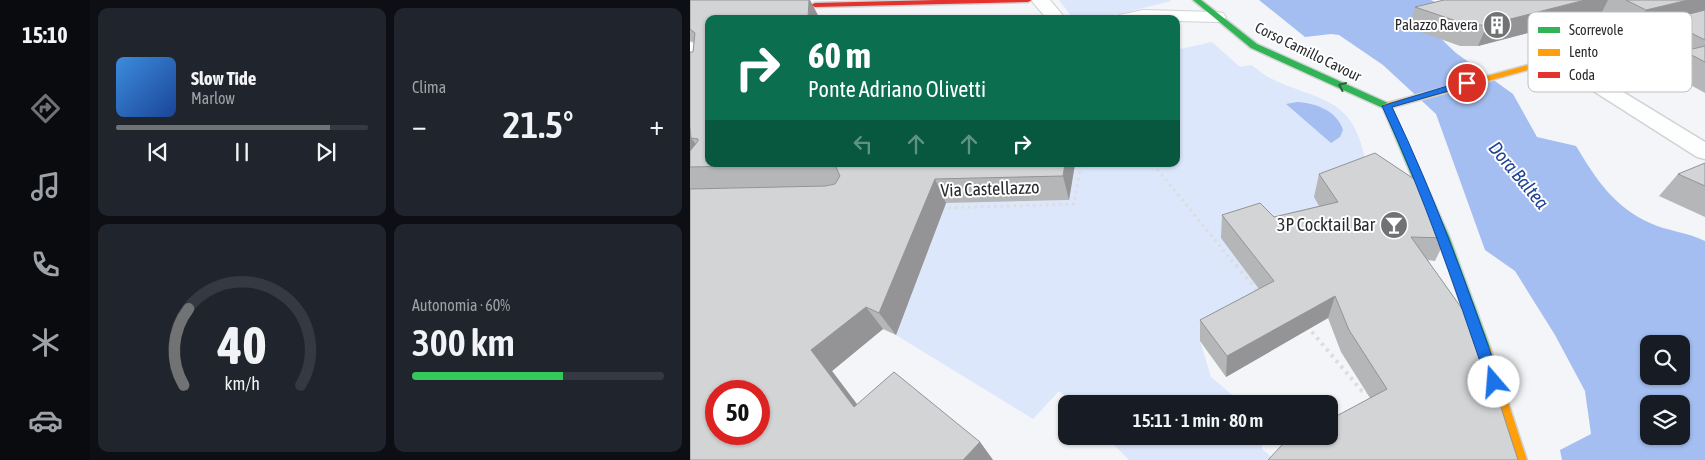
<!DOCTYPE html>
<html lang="it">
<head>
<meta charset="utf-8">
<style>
  :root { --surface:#171b24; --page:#20242c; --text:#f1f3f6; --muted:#9ea1a6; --line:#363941; --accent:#707274 }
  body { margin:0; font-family:"Asap Condensed",sans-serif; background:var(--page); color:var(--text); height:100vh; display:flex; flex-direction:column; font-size:19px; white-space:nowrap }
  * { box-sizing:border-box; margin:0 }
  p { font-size:16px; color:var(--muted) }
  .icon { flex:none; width:28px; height:28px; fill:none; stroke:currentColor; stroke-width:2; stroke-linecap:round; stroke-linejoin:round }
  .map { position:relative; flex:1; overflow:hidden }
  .panel { display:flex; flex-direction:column; gap:8px; padding:8px; background:#0d0f14; width:600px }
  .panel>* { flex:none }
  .banner { position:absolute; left:15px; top:15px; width:475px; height:152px; border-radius:10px; box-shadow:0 1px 4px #0004; background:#0b6e4f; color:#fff; overflow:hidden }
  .fabs { position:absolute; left:950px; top:335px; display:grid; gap:10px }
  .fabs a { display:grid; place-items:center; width:50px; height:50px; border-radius:10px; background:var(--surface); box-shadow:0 1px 4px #0004; font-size:25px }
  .speed { position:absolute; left:15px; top:380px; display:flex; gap:10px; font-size:25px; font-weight:700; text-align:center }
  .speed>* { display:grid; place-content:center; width:65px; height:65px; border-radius:50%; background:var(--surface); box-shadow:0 1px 4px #0004; line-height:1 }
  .speed .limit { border:8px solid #d22; background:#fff; color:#111 }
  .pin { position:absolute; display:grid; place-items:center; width:42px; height:42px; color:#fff; margin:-21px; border:2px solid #fff; border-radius:50%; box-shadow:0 1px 5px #0007 }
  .me { position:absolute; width:55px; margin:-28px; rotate:342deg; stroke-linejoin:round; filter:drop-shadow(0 0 4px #0008) }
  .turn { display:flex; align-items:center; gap:18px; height:105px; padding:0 20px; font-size:22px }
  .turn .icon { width:65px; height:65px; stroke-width:2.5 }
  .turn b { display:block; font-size:35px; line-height:42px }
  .lanes { display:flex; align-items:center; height:48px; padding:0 20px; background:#0003; justify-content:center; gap:25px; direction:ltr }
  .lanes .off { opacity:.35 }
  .big { font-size:38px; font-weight:600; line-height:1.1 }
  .panel .card { flex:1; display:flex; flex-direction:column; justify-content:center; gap:8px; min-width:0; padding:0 18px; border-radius:10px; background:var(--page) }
  .panel .dial { align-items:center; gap:0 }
  .dial svg { height:130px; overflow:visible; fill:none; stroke:var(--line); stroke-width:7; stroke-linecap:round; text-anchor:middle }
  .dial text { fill:var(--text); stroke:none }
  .song { display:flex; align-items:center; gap:15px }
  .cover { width:60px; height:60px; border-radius:8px; background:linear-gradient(135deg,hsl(210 70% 55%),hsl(220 70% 35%)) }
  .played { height:5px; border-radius:2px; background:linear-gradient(90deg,var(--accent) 85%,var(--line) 85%) }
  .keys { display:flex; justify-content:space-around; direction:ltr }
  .heat { display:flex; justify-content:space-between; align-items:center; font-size:28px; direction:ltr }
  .charge { height:8px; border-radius:4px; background:linear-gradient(90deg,#34c759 60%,var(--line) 0) }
  .panel .tiles { flex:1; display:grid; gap:8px; grid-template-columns:repeat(2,1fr) }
  .trip { position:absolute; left:368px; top:395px; width:280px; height:50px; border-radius:10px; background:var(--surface); box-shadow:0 1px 4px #0004; font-weight:600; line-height:50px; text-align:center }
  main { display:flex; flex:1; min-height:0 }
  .tabs { display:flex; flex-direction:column; width:90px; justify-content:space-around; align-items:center; background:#090b0e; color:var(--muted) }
  .tabs .icon { width:35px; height:35px }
  .tabs .current { color:var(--accent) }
  .tabs b { font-size:22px; color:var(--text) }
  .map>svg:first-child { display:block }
</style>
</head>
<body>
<main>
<nav class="tabs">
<b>15:10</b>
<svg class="icon current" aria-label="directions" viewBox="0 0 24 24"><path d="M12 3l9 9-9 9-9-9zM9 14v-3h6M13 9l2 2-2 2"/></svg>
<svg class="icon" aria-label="music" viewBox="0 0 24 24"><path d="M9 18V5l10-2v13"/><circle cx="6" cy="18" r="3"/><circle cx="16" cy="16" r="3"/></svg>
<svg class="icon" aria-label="phone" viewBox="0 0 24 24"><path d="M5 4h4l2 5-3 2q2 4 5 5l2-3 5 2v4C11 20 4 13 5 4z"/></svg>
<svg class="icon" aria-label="climate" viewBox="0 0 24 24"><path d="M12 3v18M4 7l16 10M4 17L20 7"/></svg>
<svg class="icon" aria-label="car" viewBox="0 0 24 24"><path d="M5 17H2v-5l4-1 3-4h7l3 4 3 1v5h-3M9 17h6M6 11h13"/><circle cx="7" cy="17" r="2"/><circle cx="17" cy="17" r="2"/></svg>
</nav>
<section class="panel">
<div class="tiles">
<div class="card">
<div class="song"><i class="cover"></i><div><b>Slow Tide</b><p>Marlow</p></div></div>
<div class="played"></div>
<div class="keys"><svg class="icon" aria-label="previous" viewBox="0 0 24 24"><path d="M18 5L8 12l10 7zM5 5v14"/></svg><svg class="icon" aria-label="pause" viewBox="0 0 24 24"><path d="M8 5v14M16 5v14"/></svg><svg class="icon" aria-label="next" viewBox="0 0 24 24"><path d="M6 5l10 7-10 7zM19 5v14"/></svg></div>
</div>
<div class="card"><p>Clima</p>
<div class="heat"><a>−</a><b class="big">21.5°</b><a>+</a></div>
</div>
<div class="card dial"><svg viewBox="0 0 100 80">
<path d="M14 69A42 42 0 1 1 86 69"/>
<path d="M14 69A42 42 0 0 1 17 22" stroke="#707274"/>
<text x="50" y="56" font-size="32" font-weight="700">40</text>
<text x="50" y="72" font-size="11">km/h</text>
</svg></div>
<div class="card"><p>Autonomia · 60%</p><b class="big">300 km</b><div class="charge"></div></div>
</div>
</section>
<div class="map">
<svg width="1015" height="460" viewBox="0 0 1015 460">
  <rect width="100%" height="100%" fill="#f3f5f8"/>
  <g fill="#dce7fb">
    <path d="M369,0H480L481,1C448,9 417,20 382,17Z"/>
    <path d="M522,42L550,67L561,65C568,69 573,75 580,78C628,102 662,94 675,159L642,225L581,303L510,341L521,377L553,404H382L369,391L343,419L206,335L242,240L248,203L379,200L385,164H486V50Z"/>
    <path d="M415,436H572V449L585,460H439Z"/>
  </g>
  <g fill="#a4bef1" fill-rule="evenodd">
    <path d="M569,0H741L747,3L745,33L766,53L823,94L847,137L886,146C906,179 923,206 960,223C977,231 997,232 1015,241V460H872L870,450L901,434L895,391L865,335L825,271L795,250L746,114L693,65L649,35L641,34L615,37ZM959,344H991V376H959ZM959,404H991V436H959Z"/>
    <path d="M607,102C626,103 647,111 653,130L650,137L641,143L596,104Z"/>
  </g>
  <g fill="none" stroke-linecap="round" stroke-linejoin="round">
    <g stroke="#d0d2d4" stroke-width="3">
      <path id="lane" d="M873,53L879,54L897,70L1015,142V159L1007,157L883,78L864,58L867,54Z"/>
    </g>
    <g stroke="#d0d2d4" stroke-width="2">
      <g id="street">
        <path d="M341,0H360L376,19H357Z"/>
        <path d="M453,10L527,12L533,13L536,17L533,21L527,22L486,21V19H426L429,15Z"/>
        <path d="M0,42L7,44L19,56V74L12,72L0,60Z"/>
      </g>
    </g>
    <g stroke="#d0d2d4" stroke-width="3">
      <path id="fast" d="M503,0H511L567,44L700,104L759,236L801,350L799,354L794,356L789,354L787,350L747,236L693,108L561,48Z"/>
    </g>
    <g stroke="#d0d2d4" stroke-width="3">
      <g id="slow">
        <path d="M1015,17V21L700,108L697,109L692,106L694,104Z"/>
        <path d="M794,344L799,346L801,350L837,460H821L787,350L789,346Z"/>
      </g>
    </g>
    <g stroke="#d0d2d4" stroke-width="3">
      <path id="jam" d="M247,0H342L338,2L125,7L121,5L125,3Z"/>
    </g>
    <g stroke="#ddddde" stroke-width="3" stroke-dasharray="2.5 4" stroke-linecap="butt">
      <path d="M463,164L547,267"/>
      <path d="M252,208L384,204L391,164"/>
    </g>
    <g stroke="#ddddde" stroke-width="4" stroke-dasharray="3 4.5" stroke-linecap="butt">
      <path d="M546,265L569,293"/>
      <path d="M617,326L672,391L678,392"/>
    </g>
    <use href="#lane" fill="#fdfefe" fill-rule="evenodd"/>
    <use href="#street" fill="#fdfefe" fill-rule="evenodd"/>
    <use href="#fast" fill="#30b455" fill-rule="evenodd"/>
    <use href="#slow" fill="#ff9f0a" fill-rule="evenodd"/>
    <use href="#jam" fill="#e5322d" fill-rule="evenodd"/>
  </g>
  <g fill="#b5b6b8">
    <path d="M0,0L130,19H19L385,164L379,200L256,203L206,335L193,329L142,371L167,404L290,442L303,460H0V52H3L4,42L0,41Z"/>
    <path d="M754,0H1015V93L979,73L991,57L962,41L974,23L943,31L911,14L788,46H770L719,28L725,7Z"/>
    <path d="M1015,163V217L969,196L988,174Z"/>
    <path d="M629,174L756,238L745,261L738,260L828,460L680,398L651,352L638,318L536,377L510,341V320L569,289L531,238L532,215L584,217L629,206L624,197Z"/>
  </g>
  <g fill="#949496">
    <path d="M119,0H120L130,19H118Z"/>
    <path d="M895,0H918L911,14L788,46L797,25Z"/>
    <path d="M998,0H1015V13L976,20L974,23L943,31L956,10Z"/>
    <path d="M0,124L8,139L1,138L11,151L0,167Z"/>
    <path d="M375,164H385L379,200L373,176Z"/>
    <path d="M245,179L256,203L206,335L189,313Z"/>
    <path d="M645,296L638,318L536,377L537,356Z"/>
    <path d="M176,307L193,329L142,371L184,427L164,407L121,350Z"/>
    <path d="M290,442L303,460H273Z"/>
  </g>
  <g fill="#d3d4d6" stroke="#949496" fill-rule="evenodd">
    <path d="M0,0H119L118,18L124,19H19V164H375L373,176L245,179L189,313L176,307L121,350L164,407L204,372L290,442L273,460H0V189L135,186L145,184L150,176L146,167L135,164L0,167V151L8,141V139L1,138L0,127V52H3L5,33L0,29ZM26,391H69V434H26Z"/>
    <path d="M754,0H895L797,25H778L725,7Z"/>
    <path d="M936,0H998L956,10Z"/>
    <path d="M1015,10V40L976,20Z"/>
    <path d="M1015,46V62L994,51Z"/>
    <path d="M685,153L736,187L756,238L721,237L785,327L828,460H578L592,445L608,436H639V420L697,389L659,330L645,296L537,356L510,320L584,281L532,215L570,203L584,217L648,202L629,174Z"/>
    <path d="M1015,163V186L988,174Z"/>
  </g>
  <defs><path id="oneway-chevron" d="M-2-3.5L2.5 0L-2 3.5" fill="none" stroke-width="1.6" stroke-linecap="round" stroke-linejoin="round" transform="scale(1.25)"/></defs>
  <use stroke="#2c623d" href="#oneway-chevron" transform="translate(652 86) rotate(-156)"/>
  <path fill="#1a73e8" stroke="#114b97" d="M777,80L782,83L780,85L702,107C745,196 778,289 811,382L809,386L804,388L799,386L797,382C765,288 734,195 692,106Z"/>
  <defs>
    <g id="building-disc" transform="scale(1.4375)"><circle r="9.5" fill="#707274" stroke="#fff"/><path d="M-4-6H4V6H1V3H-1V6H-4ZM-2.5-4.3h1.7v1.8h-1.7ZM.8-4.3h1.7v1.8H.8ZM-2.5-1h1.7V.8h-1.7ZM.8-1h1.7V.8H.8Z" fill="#fff"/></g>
    <g id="bar-disc" transform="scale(1.4375)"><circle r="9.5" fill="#707274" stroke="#fff"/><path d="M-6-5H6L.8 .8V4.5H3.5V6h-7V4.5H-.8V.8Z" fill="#fff"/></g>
  </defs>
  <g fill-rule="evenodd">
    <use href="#building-disc" x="807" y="25"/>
    <use href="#bar-disc" x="704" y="225"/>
  </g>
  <g text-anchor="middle" stroke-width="4" stroke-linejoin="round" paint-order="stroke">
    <g font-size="15" fill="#2a2b2d" stroke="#fff" text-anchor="end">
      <text x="788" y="30">Palazzo Ravera</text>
    </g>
    <g font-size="15" fill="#2a2b2d" stroke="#fff">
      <text transform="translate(618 52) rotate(26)" y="5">Corso Camillo Cavour</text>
    </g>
    <g font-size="18" fill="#2a2b2d" stroke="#fff">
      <text transform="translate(300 189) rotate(-2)" y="6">Via Castellazzo</text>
    </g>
    <g font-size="18" fill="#2a2b2d" stroke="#fff" text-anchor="end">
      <text x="685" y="231">3P Cocktail Bar</text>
    </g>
    <g font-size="19" font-style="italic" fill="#204396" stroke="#fff">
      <text transform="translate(829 175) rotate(50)" y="7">Dora Baltea</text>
    </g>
  </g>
  <rect x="838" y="12" width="164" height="80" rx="8" fill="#fff" stroke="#bfbfc0" stroke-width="1"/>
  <rect x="848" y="27" width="22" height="6" fill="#30b455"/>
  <rect x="848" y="49" width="22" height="7" fill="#ff9f0a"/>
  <rect x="848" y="72" width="22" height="6" fill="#e5322d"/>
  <g font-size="14" fill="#2a2b2d">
    <text x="879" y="35">Scorrevole</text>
    <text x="879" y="57">Lento</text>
    <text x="879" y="80">Coda</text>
  </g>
</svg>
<div class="fabs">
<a><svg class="icon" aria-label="search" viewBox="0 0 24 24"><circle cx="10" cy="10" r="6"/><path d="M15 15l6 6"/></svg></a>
<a><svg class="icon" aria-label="layers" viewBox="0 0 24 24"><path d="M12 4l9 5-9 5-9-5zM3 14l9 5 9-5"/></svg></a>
</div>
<div class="speed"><div class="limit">50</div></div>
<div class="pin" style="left:777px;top:83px;background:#d93025"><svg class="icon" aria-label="arrive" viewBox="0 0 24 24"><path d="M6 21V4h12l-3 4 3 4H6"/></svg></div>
<svg class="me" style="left:804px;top:382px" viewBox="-20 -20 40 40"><circle r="19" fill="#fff"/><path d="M0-13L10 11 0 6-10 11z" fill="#1a73e8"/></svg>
<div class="trip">15:11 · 1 min · 80 m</div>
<div class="banner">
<div class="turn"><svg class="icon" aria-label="right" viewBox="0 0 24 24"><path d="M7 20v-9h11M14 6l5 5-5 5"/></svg><div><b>60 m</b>Ponte Adriano Olivetti</div></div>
<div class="lanes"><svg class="icon off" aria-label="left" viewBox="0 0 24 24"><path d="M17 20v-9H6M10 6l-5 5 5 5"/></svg><svg class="icon off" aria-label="ahead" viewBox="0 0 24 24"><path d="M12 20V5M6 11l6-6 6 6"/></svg><svg class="icon off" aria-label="ahead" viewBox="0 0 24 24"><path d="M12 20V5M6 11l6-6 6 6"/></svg><svg class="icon" aria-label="right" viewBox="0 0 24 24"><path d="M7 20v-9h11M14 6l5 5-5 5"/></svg></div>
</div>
</div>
</main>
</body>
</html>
